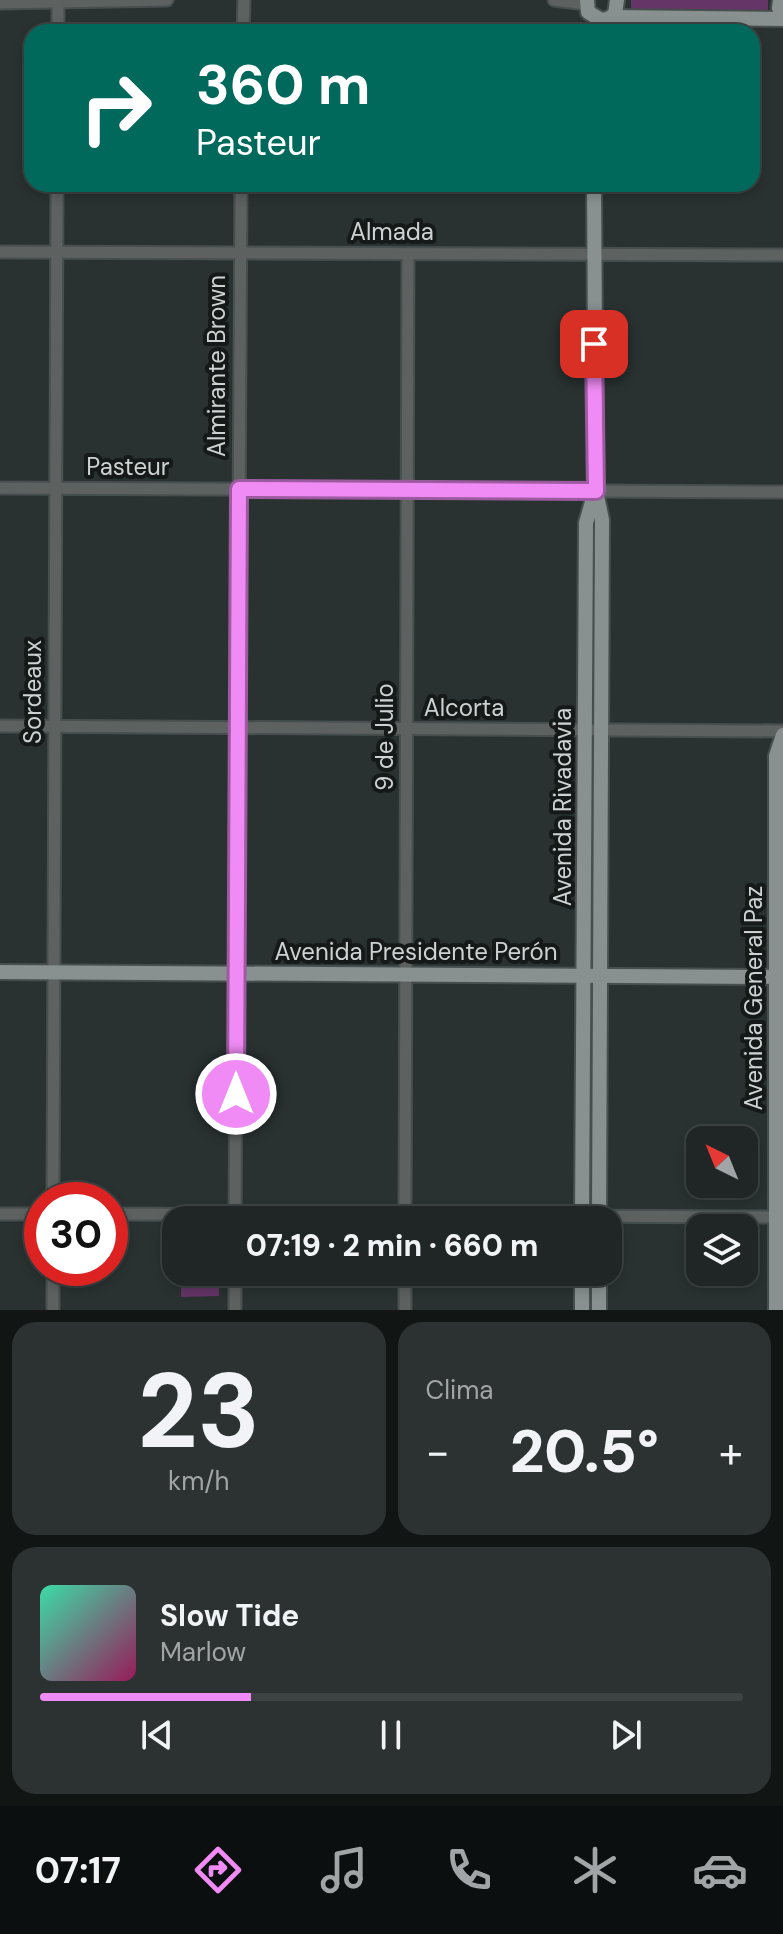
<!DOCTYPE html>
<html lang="es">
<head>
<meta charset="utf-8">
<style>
  :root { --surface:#1f2625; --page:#2c3232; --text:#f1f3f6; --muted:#a1a5a7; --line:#3c4342; --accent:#f08bf5 }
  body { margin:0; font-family:"DM Sans",sans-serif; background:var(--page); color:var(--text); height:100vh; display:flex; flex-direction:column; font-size:30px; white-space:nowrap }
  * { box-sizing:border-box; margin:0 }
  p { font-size:26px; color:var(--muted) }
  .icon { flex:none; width:44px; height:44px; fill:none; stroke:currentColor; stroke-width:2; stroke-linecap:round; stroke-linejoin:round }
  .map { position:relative; height:1310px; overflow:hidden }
  .drawer { display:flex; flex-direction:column; gap:12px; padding:12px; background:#111514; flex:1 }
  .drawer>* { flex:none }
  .hud { position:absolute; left:24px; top:24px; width:736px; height:168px; border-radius:24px; box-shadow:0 4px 12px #0003,0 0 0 2px var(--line); background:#00695c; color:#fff; overflow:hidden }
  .needle { width:52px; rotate:317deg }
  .controls { position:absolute; left:686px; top:1126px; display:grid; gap:16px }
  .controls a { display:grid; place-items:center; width:72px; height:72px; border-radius:16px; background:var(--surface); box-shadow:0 4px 12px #0003,0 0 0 2px var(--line); font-size:40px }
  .speed { position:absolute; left:24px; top:1182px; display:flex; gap:16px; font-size:40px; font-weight:700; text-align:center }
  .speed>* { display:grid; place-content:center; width:104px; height:104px; border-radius:50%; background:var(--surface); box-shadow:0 4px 12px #0003,0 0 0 2px var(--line); line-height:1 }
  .speed .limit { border:12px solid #d22; background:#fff; color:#111 }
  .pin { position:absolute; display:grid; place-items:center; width:68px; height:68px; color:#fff; margin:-34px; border-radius:16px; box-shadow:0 4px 12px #0006 }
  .me { position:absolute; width:88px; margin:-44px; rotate:0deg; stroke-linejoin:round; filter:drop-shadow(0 0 6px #0008) }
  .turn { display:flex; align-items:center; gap:28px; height:168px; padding:0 40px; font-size:36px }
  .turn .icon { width:104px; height:104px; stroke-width:2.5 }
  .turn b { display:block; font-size:56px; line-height:68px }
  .big { font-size:60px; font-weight:800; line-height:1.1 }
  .drawer .card { flex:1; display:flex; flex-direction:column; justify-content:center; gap:12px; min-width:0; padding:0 28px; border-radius:24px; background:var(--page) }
  .drawer .dial { align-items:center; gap:0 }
  .dial b { font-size:104px; line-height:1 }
  .song { display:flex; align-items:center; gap:24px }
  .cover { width:96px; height:96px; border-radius:12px; background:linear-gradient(135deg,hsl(160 70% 55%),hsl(330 70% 35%)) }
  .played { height:8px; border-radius:4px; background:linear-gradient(90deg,var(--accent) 30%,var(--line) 30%) }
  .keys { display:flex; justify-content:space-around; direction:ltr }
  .heat { display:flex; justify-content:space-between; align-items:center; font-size:44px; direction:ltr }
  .drawer .tiles { flex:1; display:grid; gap:12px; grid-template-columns:1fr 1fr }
  .card:last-child { grid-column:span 2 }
  .trip { position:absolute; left:162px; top:1206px; width:460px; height:80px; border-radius:24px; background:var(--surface); box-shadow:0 4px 12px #0003,0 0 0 2px var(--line); font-weight:800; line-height:80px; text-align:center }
  .dock { display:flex; height:128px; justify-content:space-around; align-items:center; background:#0c0f0f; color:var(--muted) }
  .dock .icon { width:56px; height:56px }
  .dock .current { color:var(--accent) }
  .dock b { font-size:36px; color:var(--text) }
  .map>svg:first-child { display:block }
</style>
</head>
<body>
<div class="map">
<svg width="783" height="1310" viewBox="0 0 783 1310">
  <rect width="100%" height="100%" fill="#293231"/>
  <g fill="#643566">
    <path d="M631,0H768V11L631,10Z"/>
    <path d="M592,751H596L594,952H591Z"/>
    <path d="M590,992H593L591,1192L588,1193Z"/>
    <path d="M181,1272H219V1296L181,1297Z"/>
  </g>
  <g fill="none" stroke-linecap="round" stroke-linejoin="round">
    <g stroke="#474f4e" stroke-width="15">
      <g id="minor">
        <path d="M554,0L586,4"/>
        <path d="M0,3L167,0"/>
        <path d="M58,32V0"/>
        <path d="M243,32L244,0"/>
        <path d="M0,252L783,255"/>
        <path d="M0,488L783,492"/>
        <path d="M0,726L783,731"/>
        <path d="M53,1200L57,184"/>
        <path d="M0,1214H42"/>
        <path d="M110,1214L783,1217"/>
        <path d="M235,1220L241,184"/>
        <path d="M405,1220L408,254"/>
        <path d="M53,1310V1268"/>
        <path d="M235,1310V1272"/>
        <path d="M405,1310V1272"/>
      </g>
    </g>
    <g stroke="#474f4e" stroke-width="18">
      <g id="major">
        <path d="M587,0L588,12L601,20L608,19L615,14L617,0"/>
        <path d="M780,0L779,8L783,16"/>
        <path d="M612,17L783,19"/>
        <path d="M594,184L596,491L602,520L599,1220"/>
        <path d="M0,972L783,977"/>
        <path d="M582,1220L586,523L594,495"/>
        <path d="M582,1310V1272"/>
        <path d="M599,1310V1272"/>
        <path d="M776,1310V756L783,735"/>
      </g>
    </g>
    <use href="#minor" stroke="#5d6160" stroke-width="11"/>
    <use href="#major" stroke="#889190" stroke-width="14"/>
  </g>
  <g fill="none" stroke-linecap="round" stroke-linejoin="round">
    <g stroke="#9c5a9f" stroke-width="20">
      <path id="route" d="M236,1094L239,489L596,491L594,344"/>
    </g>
    <use href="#route" stroke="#f08bf5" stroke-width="14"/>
  </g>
  <g text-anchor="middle" stroke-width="8" stroke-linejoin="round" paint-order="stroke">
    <g font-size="24" fill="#cdd3d2" stroke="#151918">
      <text x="392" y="240">Almada</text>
      <text transform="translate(217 366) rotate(-90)" y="8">Almirante Brown</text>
      <text x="128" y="475">Pasteur</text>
      <text transform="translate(33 692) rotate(-90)" y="8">Sordeaux</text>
      <text x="464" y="716">Alcorta</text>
      <text transform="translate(385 737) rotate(-90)" y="8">9 de Julio</text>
      <text transform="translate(563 807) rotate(-90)" y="8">Avenida Rivadavia</text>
      <text x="416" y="960">Avenida Presidente Perón</text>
      <text transform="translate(754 998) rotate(-90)" y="8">Avenida General Paz</text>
    </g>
  </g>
</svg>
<div class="controls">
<a><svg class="needle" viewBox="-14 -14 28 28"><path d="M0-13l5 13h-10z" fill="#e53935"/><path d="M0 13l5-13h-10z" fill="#a1a5a7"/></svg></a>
<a><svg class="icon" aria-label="layers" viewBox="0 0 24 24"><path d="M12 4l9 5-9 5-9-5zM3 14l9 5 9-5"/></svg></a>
</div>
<div class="speed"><div class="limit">30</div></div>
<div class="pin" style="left:594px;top:344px;background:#d93025"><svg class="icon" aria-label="arrive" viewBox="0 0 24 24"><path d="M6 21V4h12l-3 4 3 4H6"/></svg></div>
<svg class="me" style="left:236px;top:1094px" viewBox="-20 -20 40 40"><circle r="17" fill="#f08bf5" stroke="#fff" stroke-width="3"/><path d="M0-11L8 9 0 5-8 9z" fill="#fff"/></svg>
<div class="trip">07:19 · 2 min · 660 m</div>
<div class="hud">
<div class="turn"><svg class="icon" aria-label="right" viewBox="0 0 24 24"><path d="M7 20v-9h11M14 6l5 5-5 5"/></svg><div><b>360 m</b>Pasteur</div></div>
</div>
</div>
<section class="drawer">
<div class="tiles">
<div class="card dial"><b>23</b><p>km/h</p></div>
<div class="card"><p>Clima</p>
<div class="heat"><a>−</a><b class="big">20.5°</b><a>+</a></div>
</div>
<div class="card">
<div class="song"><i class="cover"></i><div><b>Slow Tide</b><p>Marlow</p></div></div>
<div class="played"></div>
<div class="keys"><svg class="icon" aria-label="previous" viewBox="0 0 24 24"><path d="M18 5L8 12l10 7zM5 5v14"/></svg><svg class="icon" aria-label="pause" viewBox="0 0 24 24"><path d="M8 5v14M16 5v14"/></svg><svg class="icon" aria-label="next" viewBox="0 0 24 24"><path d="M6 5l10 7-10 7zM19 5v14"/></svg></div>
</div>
</div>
</section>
<nav class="dock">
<b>07:17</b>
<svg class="icon current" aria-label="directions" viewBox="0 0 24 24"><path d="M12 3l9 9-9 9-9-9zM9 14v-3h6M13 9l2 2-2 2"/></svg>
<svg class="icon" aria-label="music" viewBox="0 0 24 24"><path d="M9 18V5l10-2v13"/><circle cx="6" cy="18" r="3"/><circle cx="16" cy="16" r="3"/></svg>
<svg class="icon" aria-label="phone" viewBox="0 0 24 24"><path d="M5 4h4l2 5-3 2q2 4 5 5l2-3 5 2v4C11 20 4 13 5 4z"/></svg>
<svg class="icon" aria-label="climate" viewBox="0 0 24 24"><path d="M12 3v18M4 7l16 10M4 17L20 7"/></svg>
<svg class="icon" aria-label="car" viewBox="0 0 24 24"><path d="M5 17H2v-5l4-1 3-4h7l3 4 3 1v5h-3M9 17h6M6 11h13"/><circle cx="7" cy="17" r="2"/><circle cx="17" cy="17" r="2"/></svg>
</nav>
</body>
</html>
